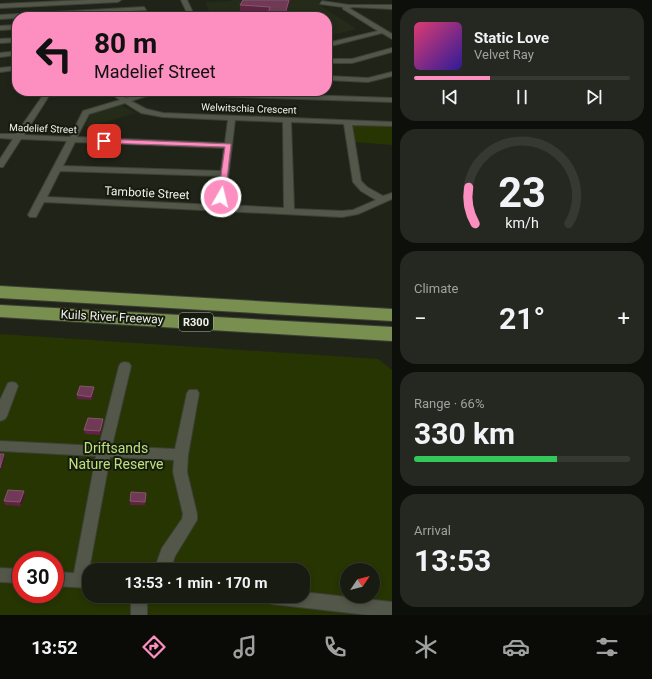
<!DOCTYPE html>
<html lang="en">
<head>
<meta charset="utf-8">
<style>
  :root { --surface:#181b12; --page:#252820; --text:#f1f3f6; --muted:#9fa19f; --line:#363932; --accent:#fd8ec0 }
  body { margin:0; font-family:Roboto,sans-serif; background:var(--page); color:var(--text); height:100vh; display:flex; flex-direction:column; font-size:15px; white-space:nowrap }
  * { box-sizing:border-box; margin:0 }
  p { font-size:13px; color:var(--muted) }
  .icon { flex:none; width:22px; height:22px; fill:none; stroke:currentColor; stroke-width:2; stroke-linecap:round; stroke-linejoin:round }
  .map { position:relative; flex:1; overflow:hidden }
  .panel { display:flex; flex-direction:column; gap:8px; padding:8px; background:#0d0f0a; width:260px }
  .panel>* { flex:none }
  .hud { position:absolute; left:12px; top:12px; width:320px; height:84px; border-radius:16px; box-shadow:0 2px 6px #0003,0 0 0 1px var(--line); background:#fd8ec0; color:#111; overflow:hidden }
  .needle { width:26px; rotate:55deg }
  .fabs { position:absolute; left:340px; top:563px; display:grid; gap:8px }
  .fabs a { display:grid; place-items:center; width:40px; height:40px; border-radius:50%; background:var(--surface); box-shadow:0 2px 6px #0003,0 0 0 1px var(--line); font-size:20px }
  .speed { position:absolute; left:12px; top:551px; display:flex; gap:8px; font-size:20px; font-weight:700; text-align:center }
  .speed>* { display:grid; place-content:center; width:52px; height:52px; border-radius:50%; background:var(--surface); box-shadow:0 2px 6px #0003,0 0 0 1px var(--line); line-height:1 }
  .speed .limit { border:6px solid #d22; background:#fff; color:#111 }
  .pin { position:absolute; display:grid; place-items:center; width:34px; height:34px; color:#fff; margin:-17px; border-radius:8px; box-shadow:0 2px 6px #0006 }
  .me { position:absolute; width:44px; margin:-22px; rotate:8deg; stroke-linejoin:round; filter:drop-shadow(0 0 3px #0008) }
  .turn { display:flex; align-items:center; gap:14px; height:84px; padding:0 16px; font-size:18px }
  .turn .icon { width:52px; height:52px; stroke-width:2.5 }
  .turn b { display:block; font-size:28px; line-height:34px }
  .big { font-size:30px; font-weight:700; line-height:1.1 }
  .panel .tile { flex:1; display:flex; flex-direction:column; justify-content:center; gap:6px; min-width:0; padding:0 14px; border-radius:16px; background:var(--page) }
  .panel .dial { align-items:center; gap:0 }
  .dial svg { height:104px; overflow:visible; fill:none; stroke:var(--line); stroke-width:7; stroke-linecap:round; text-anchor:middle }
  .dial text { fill:var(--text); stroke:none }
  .song { display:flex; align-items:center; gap:12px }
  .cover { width:48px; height:48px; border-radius:6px; background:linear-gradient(135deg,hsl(340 70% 55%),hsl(250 70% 35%)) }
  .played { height:4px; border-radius:2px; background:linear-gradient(90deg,var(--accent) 35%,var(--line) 35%) }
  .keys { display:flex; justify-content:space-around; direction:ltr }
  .heat { display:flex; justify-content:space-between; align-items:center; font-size:22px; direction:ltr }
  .charge { height:6px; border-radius:3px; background:linear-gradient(90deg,#34c759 66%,var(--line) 0) }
  .trip { position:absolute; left:82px; top:563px; width:228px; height:40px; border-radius:16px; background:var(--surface); box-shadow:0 2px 6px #0003,0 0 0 1px var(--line); font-weight:700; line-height:40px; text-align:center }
  .dock { display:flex; height:64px; justify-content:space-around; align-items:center; background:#0a0b07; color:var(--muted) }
  .dock .icon { width:28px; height:28px }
  .dock .selected { color:var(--accent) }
  .dock b { font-size:18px; color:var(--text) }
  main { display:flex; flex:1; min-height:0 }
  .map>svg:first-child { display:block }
</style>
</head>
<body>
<main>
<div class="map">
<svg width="392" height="615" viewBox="0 0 392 615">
  <rect width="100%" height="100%" fill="#202418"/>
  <g fill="#242b19">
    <path d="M231,0H320L319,5L357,29L327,36V17H212L205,2L231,1Z"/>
    <path d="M121,105L136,113L92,126H85L91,113Z"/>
  </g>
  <g fill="#273502" fill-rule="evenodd">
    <path d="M354,126H392V145L354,142L352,127Z"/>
    <path d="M0,334L378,359L392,370V615H0ZM21,560H55V594H21ZM89,570H303V596H89ZM347,570H373V596H347Z"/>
  </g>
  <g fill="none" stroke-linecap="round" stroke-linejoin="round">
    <g stroke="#3c4037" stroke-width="2">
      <g id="street">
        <path d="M87,0H121L118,2L0,8V4Z"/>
        <path d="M181,0H187L195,17H189Z"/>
        <path d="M322,1L349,5H392V9L353,7L349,8L392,34V39L382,33L327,47V43L378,31L343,9V7L320,4Z"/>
        <path d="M144,7L146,10L0,19V15Z"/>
        <path d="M17,25V29L0,30V26Z"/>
        <path d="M17,38V42L0,43V39Z"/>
        <path d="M392,48V52L352,63H327V59H352Z"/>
        <path d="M17,51V55L0,57V53Z"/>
        <path d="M17,66V70L0,72V68Z"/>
        <path d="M392,72V76L368,82L327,80V76L368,78Z"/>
        <path d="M46,91H52L24,135L70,137L83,111L120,100L107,91H115L126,98L148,91H187L392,98V102L153,94L131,101L146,109L163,113L392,122V126L352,125L361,181L367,187L383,196L392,193V199L358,214L342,217L44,202L36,217H30L28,215L67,141L21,139L3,167H0V159L13,139L0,138V134H16ZM125,103L141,113L163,117L228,120L225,143L77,137L89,114ZM235,120L283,122L284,208L225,205ZM291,122L344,124L353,182L361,191L376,200L353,210L342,211L294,209ZM75,142L224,148L221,171L63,166ZM60,171L220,176L216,205L47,197Z"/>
        <path d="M125,362L129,363L131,366L112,446L175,449L187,393L189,390H197L199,393L188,455L187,472L197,514V520L175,556L170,570H154L162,548L182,519L183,514L173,472L174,460L110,457L89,570V588L55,586V572L74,573L96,456L0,451V441L99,446L119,366L121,363Z"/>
        <path d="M12,382L16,383L18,386L7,416L5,419L0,421V400L8,383Z"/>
        <path d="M0,568L21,569V583L0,582Z"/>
        <path d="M303,592L392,602V615H368L272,604L266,601L264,596H303Z"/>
        <rect x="131" y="596" width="16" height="19"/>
      </g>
    </g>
    <g stroke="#3c4037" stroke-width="2">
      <g id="highway">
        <path d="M0,286L392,309V321L0,298Z"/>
        <path d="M0,305L392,327V341L0,317Z"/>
      </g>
    </g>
    <use href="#street" fill="#525749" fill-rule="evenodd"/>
    <use href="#highway" fill="#798f4f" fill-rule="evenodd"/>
  </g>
  <g fill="#612343">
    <path d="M291,0L285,17H267L268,14L240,13V5Z"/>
    <path d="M94,391L92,400L77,399V395Z"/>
    <path d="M103,423L100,435L85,434L84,430Z"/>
    <path d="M24,491L25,495L21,506L5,505L4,501Z"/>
    <path d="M146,493L145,505H130V501Z"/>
  </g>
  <g fill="#401a2a">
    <path d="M289,0H291L285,17H284L285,14Z"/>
    <path d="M94,387V391L92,400L91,397Z"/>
    <path d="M103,419V423L100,435V431Z"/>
    <path d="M4,454L5,458L0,473V468Z"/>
    <path d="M24,491L25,495L21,506L20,502Z"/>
  </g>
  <g fill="#703955" stroke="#84566c">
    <path d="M243,0H289L285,14L268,13L270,7L240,5Z"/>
    <path d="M80,386L94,387L91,397L77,395Z"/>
    <path d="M88,418L103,419L100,431L84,430Z"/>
    <path d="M0,454H4L0,468Z"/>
    <path d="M8,490L24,491L20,502L4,501Z"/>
    <path d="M131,492L146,493L145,502L130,501Z"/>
  </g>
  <path fill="#fd8ec0" stroke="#a45c7d" d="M102,139L231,144L225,197L221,199L218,197L225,147L104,143L102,142Z"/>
  <g text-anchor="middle" stroke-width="4" stroke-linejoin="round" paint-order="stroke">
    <g font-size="10" fill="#f0f3eb" stroke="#161b0f">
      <text transform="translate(249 108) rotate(2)" y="4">Welwitschia Crescent</text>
      <text transform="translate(43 128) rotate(2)" y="4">Madelief Street</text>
    </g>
    <rect fill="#161b0f" stroke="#afb2a9" stroke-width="1" x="179" y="313" width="34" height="18" rx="3"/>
    <g font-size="11" font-weight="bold" fill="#f0f3eb">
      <text x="196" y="326">R300</text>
    </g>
    <g font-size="12" fill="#f0f3eb" stroke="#161b0f">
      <text transform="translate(147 193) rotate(3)" y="4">Tambotie Street</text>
      <text transform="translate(112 317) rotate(3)" y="4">Kuils River Freeway</text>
    </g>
    <g font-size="14" fill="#bee17b" stroke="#161b0f">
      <text x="116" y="453">Driftsands<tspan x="116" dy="16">Nature Reserve</tspan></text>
    </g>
  </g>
</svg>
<div class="fabs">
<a><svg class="needle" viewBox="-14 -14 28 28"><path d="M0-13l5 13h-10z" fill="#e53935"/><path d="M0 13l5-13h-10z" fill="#9fa19f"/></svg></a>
</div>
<div class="speed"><div class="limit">30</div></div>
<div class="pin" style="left:104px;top:141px;background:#d93025"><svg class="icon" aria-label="arrive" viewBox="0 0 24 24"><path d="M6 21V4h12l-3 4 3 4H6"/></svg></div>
<svg class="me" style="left:221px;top:197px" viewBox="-20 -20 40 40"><circle r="17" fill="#fd8ec0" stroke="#fff" stroke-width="3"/><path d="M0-11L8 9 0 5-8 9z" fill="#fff"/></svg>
<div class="trip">13:53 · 1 min · 170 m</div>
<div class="hud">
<div class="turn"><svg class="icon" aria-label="left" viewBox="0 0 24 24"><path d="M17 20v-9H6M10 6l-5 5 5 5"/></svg><div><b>80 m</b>Madelief Street</div></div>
</div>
</div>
<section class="panel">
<div class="tile">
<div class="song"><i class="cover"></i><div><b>Static Love</b><p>Velvet Ray</p></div></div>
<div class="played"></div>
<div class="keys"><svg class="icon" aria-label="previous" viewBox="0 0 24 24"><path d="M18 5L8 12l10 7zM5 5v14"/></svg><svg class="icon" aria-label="pause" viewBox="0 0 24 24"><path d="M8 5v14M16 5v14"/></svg><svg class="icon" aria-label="next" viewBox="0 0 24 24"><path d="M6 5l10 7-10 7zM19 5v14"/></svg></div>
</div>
<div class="tile dial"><svg viewBox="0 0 100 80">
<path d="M14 69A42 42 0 1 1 86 69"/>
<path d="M14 69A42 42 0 0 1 9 41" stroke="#fd8ec0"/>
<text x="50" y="56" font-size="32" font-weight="700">23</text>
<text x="50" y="72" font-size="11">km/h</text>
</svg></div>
<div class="tile"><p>Climate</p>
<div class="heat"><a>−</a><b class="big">21°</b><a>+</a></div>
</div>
<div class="tile"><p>Range · 66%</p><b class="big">330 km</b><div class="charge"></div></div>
<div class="tile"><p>Arrival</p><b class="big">13:53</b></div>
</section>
</main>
<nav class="dock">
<b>13:52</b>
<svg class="icon selected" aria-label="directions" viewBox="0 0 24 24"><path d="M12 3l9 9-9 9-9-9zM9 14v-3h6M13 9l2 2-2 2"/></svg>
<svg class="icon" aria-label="music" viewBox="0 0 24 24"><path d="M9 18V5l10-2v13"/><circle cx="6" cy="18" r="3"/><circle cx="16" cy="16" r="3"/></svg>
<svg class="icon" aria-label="phone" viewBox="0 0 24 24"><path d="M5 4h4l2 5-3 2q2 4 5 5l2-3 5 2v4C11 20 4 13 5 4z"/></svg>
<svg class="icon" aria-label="climate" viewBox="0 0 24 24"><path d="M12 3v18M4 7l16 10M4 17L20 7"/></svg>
<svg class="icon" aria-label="car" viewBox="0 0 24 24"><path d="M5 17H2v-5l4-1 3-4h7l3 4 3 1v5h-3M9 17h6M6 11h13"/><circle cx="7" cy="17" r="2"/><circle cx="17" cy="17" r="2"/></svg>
<svg class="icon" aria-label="filters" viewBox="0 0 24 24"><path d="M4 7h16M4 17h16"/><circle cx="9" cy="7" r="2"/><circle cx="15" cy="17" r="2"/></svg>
</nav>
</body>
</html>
